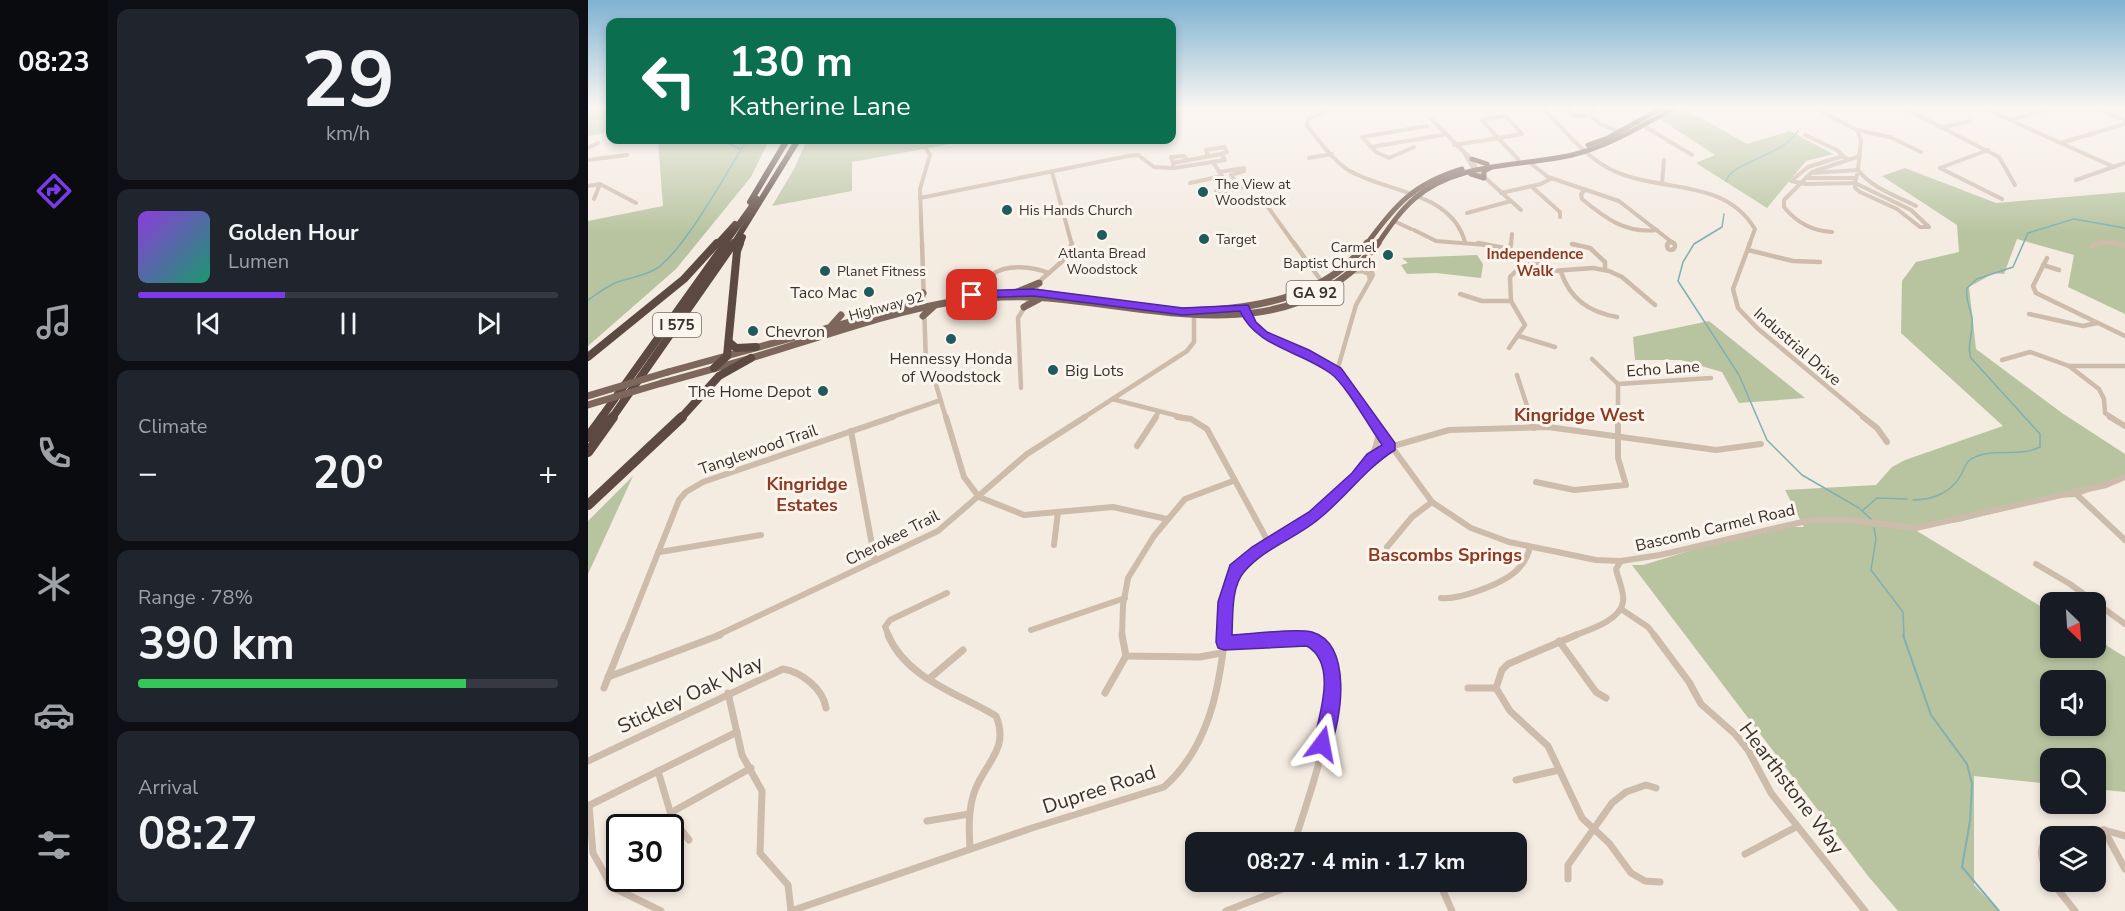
<!DOCTYPE html>
<html lang="en">
<head>
<meta charset="utf-8">
<style>
  :root { --surface:#171b24; --page:#20242c; --text:#f1f3f6; --muted:#9ea1a6; --line:#363941; --accent:#7c3aed }
  body { margin:0; font-family:"Nunito Sans",sans-serif; background:var(--page); color:var(--text); height:100vh; display:flex; flex-direction:column; font-size:22px; white-space:nowrap }
  * { box-sizing:border-box; margin:0 }
  p { font-size:20px; color:var(--muted) }
  .icon { flex:none; width:33px; height:33px; fill:none; stroke:currentColor; stroke-width:2; stroke-linecap:round; stroke-linejoin:round }
  .map { position:relative; flex:1; overflow:hidden }
  .sheet { display:flex; flex-direction:column; gap:9px; padding:9px; background:#0d0f14; width:480px }
  .sheet>* { flex:none }
  .top-card { position:absolute; left:18px; top:18px; width:570px; height:126px; border-radius:12px; box-shadow:0 3px 9px #0003; background:#0b6e4f; color:#fff; overflow:hidden }
  .needle { width:39px; rotate:155deg }
  .tools { position:absolute; left:1452px; top:592px; display:grid; gap:12px }
  .tools a { display:grid; place-items:center; width:66px; height:66px; border-radius:12px; background:var(--surface); box-shadow:0 3px 9px #0003; font-size:30px }
  .speed { position:absolute; left:18px; top:814px; display:flex; gap:12px; font-size:30px; font-weight:700; text-align:center }
  .speed>* { display:grid; place-content:center; width:78px; height:78px; border-radius:50%; background:var(--surface); box-shadow:0 3px 9px #0003; line-height:1 }
  .speed .limit { border:3px solid #111; border-radius:9px; background:#fff; color:#111 }
  .pin { position:absolute; display:grid; place-items:center; width:51px; height:51px; color:#fff; margin:-26px; border-radius:12px; box-shadow:0 3px 9px #0006 }
  .me { position:absolute; width:66px; margin:-33px; rotate:13deg; stroke-linejoin:round; filter:drop-shadow(0 0 4px #0008) }
  .turn { display:flex; align-items:center; gap:21px; height:126px; padding:0 24px; font-size:27px }
  .turn .icon { width:78px; height:78px; stroke-width:2.5 }
  .turn b { display:block; font-size:42px; line-height:51px }
  .big { font-size:45px; font-weight:700; line-height:1.1 }
  .sheet .tile { flex:1; display:flex; flex-direction:column; justify-content:center; gap:9px; min-width:0; padding:0 21px; border-radius:12px; background:var(--page) }
  .sheet .dial { align-items:center; gap:0 }
  .dial b { font-size:78px; line-height:1 }
  .song { display:flex; align-items:center; gap:18px }
  .cover { width:72px; height:72px; border-radius:9px; background:linear-gradient(135deg,hsl(270 70% 55%),hsl(160 70% 35%)) }
  .played { height:6px; border-radius:3px; background:linear-gradient(90deg,var(--accent) 35%,var(--line) 35%) }
  .keys { display:flex; justify-content:space-around; direction:ltr }
  .heat { display:flex; justify-content:space-between; align-items:center; font-size:33px; direction:ltr }
  .charge { height:9px; border-radius:4px; background:linear-gradient(90deg,#34c759 78%,var(--line) 0) }
  .trip { position:absolute; left:597px; top:832px; width:342px; height:60px; border-radius:12px; background:var(--surface); box-shadow:0 3px 9px #0003; font-weight:700; line-height:60px; text-align:center }
  main { display:flex; flex:1; min-height:0 }
  .tabs { display:flex; flex-direction:column; width:108px; justify-content:space-around; align-items:center; background:#090b0e; color:var(--muted) }
  .tabs .icon { width:42px; height:42px }
  .tabs .on { color:var(--accent) }
  .tabs b { font-size:27px; color:var(--text) }
  .map>svg:first-child { display:block }
</style>
</head>
<body>
<main>
<nav class="tabs">
<b>08:23</b>
<svg class="icon on" aria-label="directions" viewBox="0 0 24 24"><path d="M12 3l9 9-9 9-9-9zM9 14v-3h6M13 9l2 2-2 2"/></svg>
<svg class="icon" aria-label="music" viewBox="0 0 24 24"><path d="M9 18V5l10-2v13"/><circle cx="6" cy="18" r="3"/><circle cx="16" cy="16" r="3"/></svg>
<svg class="icon" aria-label="phone" viewBox="0 0 24 24"><path d="M5 4h4l2 5-3 2q2 4 5 5l2-3 5 2v4C11 20 4 13 5 4z"/></svg>
<svg class="icon" aria-label="climate" viewBox="0 0 24 24"><path d="M12 3v18M4 7l16 10M4 17L20 7"/></svg>
<svg class="icon" aria-label="car" viewBox="0 0 24 24"><path d="M5 17H2v-5l4-1 3-4h7l3 4 3 1v5h-3M9 17h6M6 11h13"/><circle cx="7" cy="17" r="2"/><circle cx="17" cy="17" r="2"/></svg>
<svg class="icon" aria-label="filters" viewBox="0 0 24 24"><path d="M4 7h16M4 17h16"/><circle cx="9" cy="7" r="2"/><circle cx="15" cy="17" r="2"/></svg>
</nav>
<section class="sheet">
<div class="tile dial"><b>29</b><p>km/h</p></div>
<div class="tile">
<div class="song"><i class="cover"></i><div><b>Golden Hour</b><p>Lumen</p></div></div>
<div class="played"></div>
<div class="keys"><svg class="icon" aria-label="previous" viewBox="0 0 24 24"><path d="M18 5L8 12l10 7zM5 5v14"/></svg><svg class="icon" aria-label="pause" viewBox="0 0 24 24"><path d="M8 5v14M16 5v14"/></svg><svg class="icon" aria-label="next" viewBox="0 0 24 24"><path d="M6 5l10 7-10 7zM19 5v14"/></svg></div>
</div>
<div class="tile"><p>Climate</p>
<div class="heat"><a>−</a><b class="big">20°</b><a>+</a></div>
</div>
<div class="tile"><p>Range · 78%</p><b class="big">390 km</b><div class="charge"></div></div>
<div class="tile"><p>Arrival</p><b class="big">08:27</b></div>
</section>
<div class="map">
<svg width="1537" height="911" viewBox="0 0 1537 911">
  <rect width="100%" height="100%" fill="#f4ebe1"/>
  <g fill="#b8c4a0" fill-rule="evenodd">
    <path d="M0,107H22V132L0,136Z"/>
    <path d="M1093,107L1159,144L1202,131L1245,154L1218,161L1179,208L1108,163L1127,155L1072,119Z"/>
    <path d="M70,140H181L163,177L88,269L0,346V221L75,206Z"/>
    <path d="M219,140H356L363,144L264,162V191L184,206L206,169Z"/>
    <path d="M1317,168L1408,203L1537,192V314L1480,287L1486,255L1429,239L1416,274L1406,273L1381,287L1388,349L1474,413L1537,454V477L1488,497L1464,498L1371,522L1324,528L1462,612V648H1508V639L1537,657V792L1508,789V759H1462V784L1386,776V885L1411,911H1310L1280,876L1044,565H1055L1180,527H1216L1197,490L1288,485L1304,467L1317,460L1415,426L1313,333L1314,281L1328,262L1371,252L1369,225L1294,176ZM1462,681H1508V726H1462Z"/>
    <path d="M889,255L895,264L893,278L848,273L819,274L813,265L820,263L814,258Z"/>
    <path d="M1121,321L1217,398L1151,403L1134,372L1093,360H1047L1045,337Z"/>
    <path d="M45,476L0,574V521Z"/>
  </g>
  <g fill="none" stroke-linecap="round" stroke-linejoin="round">
    <g stroke="#7fb0b2" stroke-width="1.5">
      <path d="M134,140L152,149"/>
      <path d="M1138,181C1144,161 1194,157 1210,131"/>
      <path d="M1136,214L1134,227L1106,244L1095,262L1090,281L1151,375L1179,440L1214,475L1271,508L1284,520"/>
      <path d="M0,300C9,294 18,287 27,283C40,278 55,276 66,270C95,254 139,171 159,140"/>
      <path d="M1325,500C1344,500 1363,493 1373,475C1376,469 1377,463 1383,459C1404,447 1430,458 1452,447V434L1383,358C1378,344 1386,332 1384,318C1382,307 1377,299 1379,288L1389,279L1425,267L1440,233L1486,219L1537,228"/>
      <path d="M1275,510L1289,498L1319,499"/>
      <path d="M1286,528L1288,539L1283,570L1315,612L1316,636"/>
    </g>
    <path stroke="#7fb0b2" stroke-width="2" d="M1315,635L1343,715L1379,764L1384,784L1382,821L1374,867L1411,911"/>
    <g stroke="#cdbbac" stroke-width="4">
      <path d="M733,107L738,111L720,119L719,126C732,141 743,159 760,170C799,193 863,191 877,242"/>
      <path d="M954,107C975,128 995,155 1022,169C1071,194 1135,176 1167,229L1161,245"/>
      <path d="M976,107L987,116H998"/>
      <path d="M1120,107L1124,111"/>
      <path d="M1224,107L1269,130L1273,140L1270,170C1285,189 1307,195 1328,206"/>
      <path d="M1314,107L1411,157L1427,185"/>
      <path d="M1393,107L1526,167"/>
      <path d="M1505,107L1537,120"/>
      <path d="M1002,114L1010,107"/>
      <path d="M916,116L919,117L934,134L910,138L894,120Z"/>
      <path d="M1004,117L1012,124L1032,132"/>
      <path d="M844,120L883,159L889,170"/>
      <path d="M1422,120L1470,107"/>
      <path d="M1051,123L1104,155"/>
      <path d="M1356,127L1382,121"/>
      <path d="M1269,130L1302,137L1333,152"/>
      <path d="M1217,135L1249,150L1255,156"/>
      <path d="M333,140L342,155L332,189L334,245"/>
      <path d="M1473,143L1537,124"/>
      <path d="M866,145L910,138L930,159"/>
      <path d="M783,147L855,135"/>
      <path d="M826,147L801,158L788,152L774,137L839,126"/>
      <path d="M0,148L10,143"/>
      <path d="M633,154L637,160L586,168L585,163Z"/>
      <path d="M877,154L884,166L933,210"/>
      <path d="M620,156L618,150L636,147L639,152L633,154"/>
      <path d="M721,158L744,154"/>
      <path d="M0,160L39,155"/>
      <path d="M1260,160L1255,156L1220,167L1203,181L1218,184L1267,183"/>
      <path d="M625,162L641,187"/>
      <path d="M941,162L960,177L1031,201L1085,243"/>
      <path d="M585,163L583,157L596,156L599,160"/>
      <path d="M1352,168L1414,199"/>
      <path d="M1352,168L1400,150"/>
      <path d="M464,172L484,245"/>
      <path d="M631,172L656,168V171L643,175L650,185"/>
      <path d="M1224,173L1270,170"/>
      <path d="M1218,178H1268L1269,175"/>
      <path d="M1488,180L1537,163"/>
      <path d="M602,183L634,176"/>
      <path d="M1267,183L1323,210L1341,227H1332L1309,209L1272,192L1267,188Z"/>
      <path d="M1267,183L1268,178"/>
      <path d="M1074,184L1076,160"/>
      <path d="M664,185L632,193L628,191Z"/>
      <path d="M0,186L12,184L48,203"/>
      <path d="M943,186L972,212V217"/>
      <path d="M997,190L993,194L994,199C1017,218 1038,234 1069,230"/>
      <path d="M913,193L953,184L964,178"/>
      <path d="M332,198L540,156L550,155L566,167L586,168"/>
      <path d="M6,199L12,184"/>
      <path d="M675,200L707,245"/>
      <path d="M879,213L923,201"/>
      <path d="M806,221L823,229"/>
      <path d="M826,230L848,241L898,245"/>
      <path d="M1244,232C1225,231 1208,222 1196,207V200L1224,172L1272,156"/>
      <path d="M984,244L988,245"/>
      <path d="M923,245L924,234"/>
      <path d="M1508,245L1516,242L1535,245"/>
    </g>
    <g stroke="#cdbbac" stroke-width="4.5">
      <circle cx="1083" cy="246" r="4"/>
      <path d="M334,243L338,364"/>
      <path d="M706,243L734,282"/>
      <path d="M890,243L922,249L964,271L1005,268L1021,271L1034,277L1067,305"/>
      <path d="M1162,243L1145,289L1150,308L1169,328L1277,418"/>
      <path d="M1525,243L1537,245"/>
      <path d="M984,244L1002,248L1017,262V269"/>
      <path d="M1504,246L1512,243"/>
      <path d="M922,249L923,243"/>
      <path d="M1160,250L1205,261L1232,262"/>
      <path d="M1459,258L1445,286L1448,293L1537,336"/>
      <path d="M778,259L785,275L768,305L749,371L783,418"/>
      <path d="M1455,265L1471,270"/>
      <path d="M763,272L774,271L781,274L782,280"/>
      <path d="M973,272C982,299 1001,312 1029,317"/>
      <path d="M872,294L894,301H923"/>
      <path d="M384,295C394,290 396,282 404,275C419,263 445,267 461,273"/>
      <path d="M657,312C677,345 717,352 749,371"/>
      <path d="M1441,314L1495,326L1509,323"/>
      <path d="M931,336L967,347"/>
      <path d="M921,348L937,325L923,301L922,277L930,269L946,262"/>
      <path d="M1004,359L1030,384V418"/>
      <path d="M1414,360L1442,352L1481,366L1511,389L1516,399L1517,413L1525,418"/>
      <path d="M1481,366H1537"/>
      <path d="M929,375L943,418"/>
      <path d="M346,378L358,418"/>
      <path d="M1030,384L1123,378"/>
      <path d="M433,388L430,318L454,279L478,258L484,243"/>
      <path d="M524,399L598,418"/>
      <path d="M301,418L353,400"/>
      <path d="M495,418L599,351L606,342V317"/>
      <path d="M567,418L570,413"/>
    </g>
    <g stroke="#cdbbac" stroke-width="6">
      <path d="M358,417L376,477L391,497L436,515L525,507L579,519"/>
      <path d="M589,417L603,419L619,429L682,545"/>
      <path d="M782,417L844,502L883,528L921,542L1008,560L1033,561L1072,555L1223,520H1262L1328,528L1518,485L1537,477"/>
      <path d="M942,417L946,428"/>
      <path d="M1275,417L1289,428L1299,442"/>
      <path d="M1522,417L1537,426"/>
      <path d="M263,431L287,561"/>
      <path d="M549,446L568,417"/>
      <path d="M789,454L802,447L861,430L960,427L1128,450L1173,444"/>
      <path d="M948,482L986,490L1038,485L1030,458V417"/>
      <path d="M1486,492L1537,540"/>
      <path d="M466,545L470,512"/>
      <path d="M799,547L824,517L844,502"/>
      <path d="M72,552L173,535"/>
      <path d="M1448,564L1482,584L1537,624"/>
      <path d="M853,598C872,600 918,583 931,568C937,562 940,555 942,547"/>
      <path d="M1033,609L1060,627L1067,636"/>
      <path d="M443,630L537,598"/>
      <path d="M37,636L91,500L98,492L115,482L305,417"/>
      <path d="M128,636L350,531L439,454L497,417"/>
      <path d="M301,636L297,627L302,620L359,593"/>
      <path d="M534,636L535,605L540,578L566,536L597,499L645,481"/>
      <path d="M637,636C638,617 635,595 644,577C652,561 668,554 682,544C723,519 786,483 791,431"/>
      <path d="M985,636C1000,630 1032,621 1035,602C1037,593 1030,579 1028,569L1033,561"/>
    </g>
    <g stroke="#cdbbac" stroke-width="7">
      <path d="M300,635C319,679 370,693 408,716C422,750 396,763 386,793C380,811 381,830 382,849"/>
      <path d="M534,635L538,656L612,657L633,653"/>
      <path d="M988,635L920,664L914,670L908,688L922,711L960,746L994,818L1021,843L1043,873L1057,881L1072,882"/>
      <path d="M1066,635L1101,682L1113,704L1148,735L1160,750L1183,793L1277,911"/>
      <path d="M971,641L1008,692L1018,698"/>
      <path d="M636,642L721,639C728,643 734,647 738,654C760,693 719,801 706,843"/>
      <path d="M20,677L132,635"/>
      <path d="M342,678L375,650"/>
      <path d="M16,688L37,635"/>
      <path d="M880,688H908"/>
      <path d="M140,693L154,755L174,791L172,853L200,885L203,911"/>
      <path d="M517,693L538,656"/>
      <path d="M0,761L195,669C214,672 235,689 238,708"/>
      <path d="M70,771L84,818L101,840"/>
      <path d="M928,780L971,770"/>
      <path d="M0,806L149,732"/>
      <path d="M1,806L5,853L24,887L73,911"/>
      <path d="M84,812L163,768"/>
      <path d="M339,821L381,814"/>
      <path d="M1516,830L1537,869"/>
      <path d="M1157,854L1208,827"/>
      <path d="M980,879V865L1024,803L1038,792L1058,785L1068,788"/>
      <path d="M1462,880C1455,860 1446,851 1463,834L1516,830L1537,836"/>
      <path d="M851,882L864,911"/>
      <path d="M1464,882L1487,911"/>
      <path d="M203,911L444,828L576,787C620,748 631,691 637,635"/>
      <path d="M638,911L712,882"/>
    </g>
    <g stroke="#7d675c" stroke-width="5">
      <path d="M1000,145L1020,138L1076,107"/>
      <path d="M884,159L899,164"/>
      <path d="M883,174L896,178V171L902,168"/>
      <path d="M778,245C807,205 825,184 874,169"/>
      <path d="M789,245C800,229 811,212 826,199C869,161 932,167 984,155C1021,146 1055,125 1088,107"/>
    </g>
    <g stroke="#7d675c" stroke-width="7">
      <path d="M429,292L451,283"/>
      <path d="M453,293L580,310"/>
      <path d="M322,304L335,293"/>
      <path d="M436,307L451,299"/>
      <path d="M595,311C661,310 736,300 779,243"/>
      <path d="M335,316L345,307"/>
      <path d="M244,325L253,315"/>
      <path d="M80,372L327,304"/>
      <path d="M74,383C118,371 162,359 205,345C257,329 309,311 363,302C390,298 417,296 445,297C561,303 703,357 790,243"/>
    </g>
    <g stroke="#5c4a42" stroke-width="6">
      <path d="M162,202L199,140"/>
      <path d="M128,245L147,224"/>
      <path d="M136,245L169,199"/>
      <path d="M145,245L210,140"/>
      <path d="M152,245L155,237"/>
    </g>
    <g stroke="#5c4a42" stroke-width="8">
      <path d="M141,342L148,348L168,347"/>
      <path d="M0,357L96,279L129,243"/>
      <path d="M126,368L139,356L149,251L152,243"/>
      <path d="M13,418L138,243"/>
      <path d="M24,418L146,243"/>
      <path d="M93,418L131,376L163,358"/>
    </g>
    <g stroke="#5c4a42" stroke-width="10">
      <path d="M0,437L15,417"/>
      <path d="M0,452L25,417"/>
      <path d="M0,505L94,417"/>
    </g>
    <g stroke="#7d675c" stroke-width="7">
      <path d="M0,396L80,372"/>
      <path d="M0,405L74,383"/>
    </g>
  </g>
  <linearGradient id="sky" x2="0" y2="1"><stop stop-color="#7eb2d2"/><stop offset="0.46" stop-color="#faf6f2"/><stop offset="1" stop-color="#faf6f2" stop-opacity="0"/></linearGradient>
  <rect width="1537" height="234" fill="url(#sky)"/>
  <path fill="#7c3aed" stroke="#51269a" stroke-width="1.5" d="M446,289L595,308L660,305L668,322L679,332L721,350L753,368L807,443V450C778,468 758,497 732,518C709,538 676,548 656,572C643,587 645,616 644,635C663,634 708,628 724,632C765,644 754,720 741,750L734,752L728,750L725,744C731,716 750,664 719,646L636,650L630,648L628,642L630,602L642,565L664,547L721,512L764,473L779,454L794,445C782,428 757,383 742,373C712,351 668,347 652,311L595,315L446,296L384,298L378,295L384,291Z"/>
  <g fill="#1f5a5e" stroke="#fbf5ee" stroke-width="2">
    <circle cx="615" cy="192" r="6"/>
    <circle cx="419" cy="210" r="6"/>
    <circle cx="514" cy="235" r="6"/>
    <circle cx="616" cy="239" r="6"/>
    <circle cx="800" cy="255" r="6"/>
    <circle cx="237" cy="271" r="6"/>
    <circle cx="281" cy="292" r="6"/>
    <circle cx="165" cy="331" r="6"/>
    <circle cx="363" cy="339" r="6"/>
    <circle cx="465" cy="370" r="6"/>
    <circle cx="235" cy="391" r="6"/>
  </g>
  <g text-anchor="middle" stroke-width="6" stroke-linejoin="round" paint-order="stroke">
    <g font-size="14" fill="#3b302b" stroke="#fbf5ee" text-anchor="start">
      <text x="627" y="189">The View at<tspan x="627" dy="16">Woodstock</tspan></text>
      <text x="431" y="215">His Hands Church</text>
      <text x="628" y="244">Target</text>
      <text x="788" y="252" text-anchor="end">Carmel<tspan x="788" dy="16">Baptist Church</tspan></text>
      <text x="514" y="258" text-anchor="middle">Atlanta Bread<tspan x="514" dy="16">Woodstock</tspan></text>
      <text x="249" y="276">Planet Fitness</text>
    </g>
    <g font-size="14" fill="#3b302b" stroke="#fbf5ee">
      <text transform="translate(298 306) rotate(-15)" y="5">Highway 92</text>
    </g>
    <g font-size="15" font-weight="bold" fill="#8c3b22" stroke="#fbf5ee">
      <text x="947" y="259">Independence<tspan x="947" dy="17">Walk</tspan></text>
    </g>
    <g fill="#fbf5ee" stroke="#756b66" stroke-width="1.5">
      <rect x="698.5" y="281" width="57" height="24" rx="4.5"/>
      <rect x="65" y="313" width="48" height="24" rx="4.5"/>
    </g>
    <g font-size="15" font-weight="bold" fill="#3b302b">
      <text x="727" y="298">GA 92</text>
      <text x="89" y="330">I 575</text>
    </g>
    <g font-size="16" fill="#3b302b" stroke="#fbf5ee" text-anchor="end">
      <text x="269" y="298">Taco Mac</text>
      <text x="177" y="337" text-anchor="start">Chevron</text>
      <text x="363" y="364" text-anchor="middle">Hennessy Honda<tspan x="363" dy="18">of Woodstock</tspan></text>
      <text x="477" y="376" text-anchor="start">Big Lots</text>
      <text x="223" y="397">The Home Depot</text>
    </g>
    <g font-size="16" fill="#3b302b" stroke="#fbf5ee">
      <text transform="translate(1210 346) rotate(41)" y="6">Industrial Drive</text>
      <text transform="translate(1075 368) rotate(-4)" y="6">Echo Lane</text>
      <text transform="translate(170 449) rotate(-19)" y="6">Tanglewood Trail</text>
      <text transform="translate(1127 527) rotate(-13)" y="6">Bascomb Carmel Road</text>
      <text transform="translate(304 537) rotate(-27)" y="6">Cherokee Trail</text>
    </g>
    <g font-size="18" font-weight="bold" fill="#8c3b22" stroke="#fbf5ee">
      <text x="991" y="421">Kingridge West</text>
      <text x="219" y="490">Kingridge<tspan x="219" dy="21">Estates</tspan></text>
      <text x="857" y="561">Bascombs Springs</text>
    </g>
    <g font-size="20" fill="#3b302b" stroke="#fbf5ee">
      <text transform="translate(102 694) rotate(-25)" y="7">Stickley Oak Way</text>
      <text transform="translate(1204 788) rotate(53)" y="7">Hearthstone Way</text>
      <text transform="translate(511 789) rotate(-18)" y="7">Dupree Road</text>
    </g>
  </g>
</svg>
<div class="tools">
<a><svg class="needle" viewBox="-14 -14 28 28"><path d="M0-13l5 13h-10z" fill="#e53935"/><path d="M0 13l5-13h-10z" fill="#9ea1a6"/></svg></a>
<a><svg class="icon" aria-label="sound" viewBox="0 0 24 24"><path d="M4 9h4l5-4v14l-5-4H4zM17 9q2 3 0 6"/></svg></a>
<a><svg class="icon" aria-label="search" viewBox="0 0 24 24"><circle cx="10" cy="10" r="6"/><path d="M15 15l6 6"/></svg></a>
<a><svg class="icon" aria-label="layers" viewBox="0 0 24 24"><path d="M12 4l9 5-9 5-9-5zM3 14l9 5 9-5"/></svg></a>
</div>
<div class="speed"><div class="limit">30</div></div>
<div class="pin" style="left:384px;top:295px;background:#d93025"><svg class="icon" aria-label="arrive" viewBox="0 0 24 24"><path d="M6 21V4h12l-3 4 3 4H6"/></svg></div>
<svg class="me" style="left:734px;top:744px" viewBox="-20 -20 40 40"><path d="M0-17L14 15 0 8-14 15z" fill="#7c3aed" stroke="#fff" stroke-width="4"/></svg>
<div class="trip">08:27 · 4 min · 1.7 km</div>
<div class="top-card">
<div class="turn"><svg class="icon" aria-label="left" viewBox="0 0 24 24"><path d="M17 20v-9H6M10 6l-5 5 5 5"/></svg><div><b>130 m</b>Katherine Lane</div></div>
</div>
</div>
</main>
</body>
</html>
